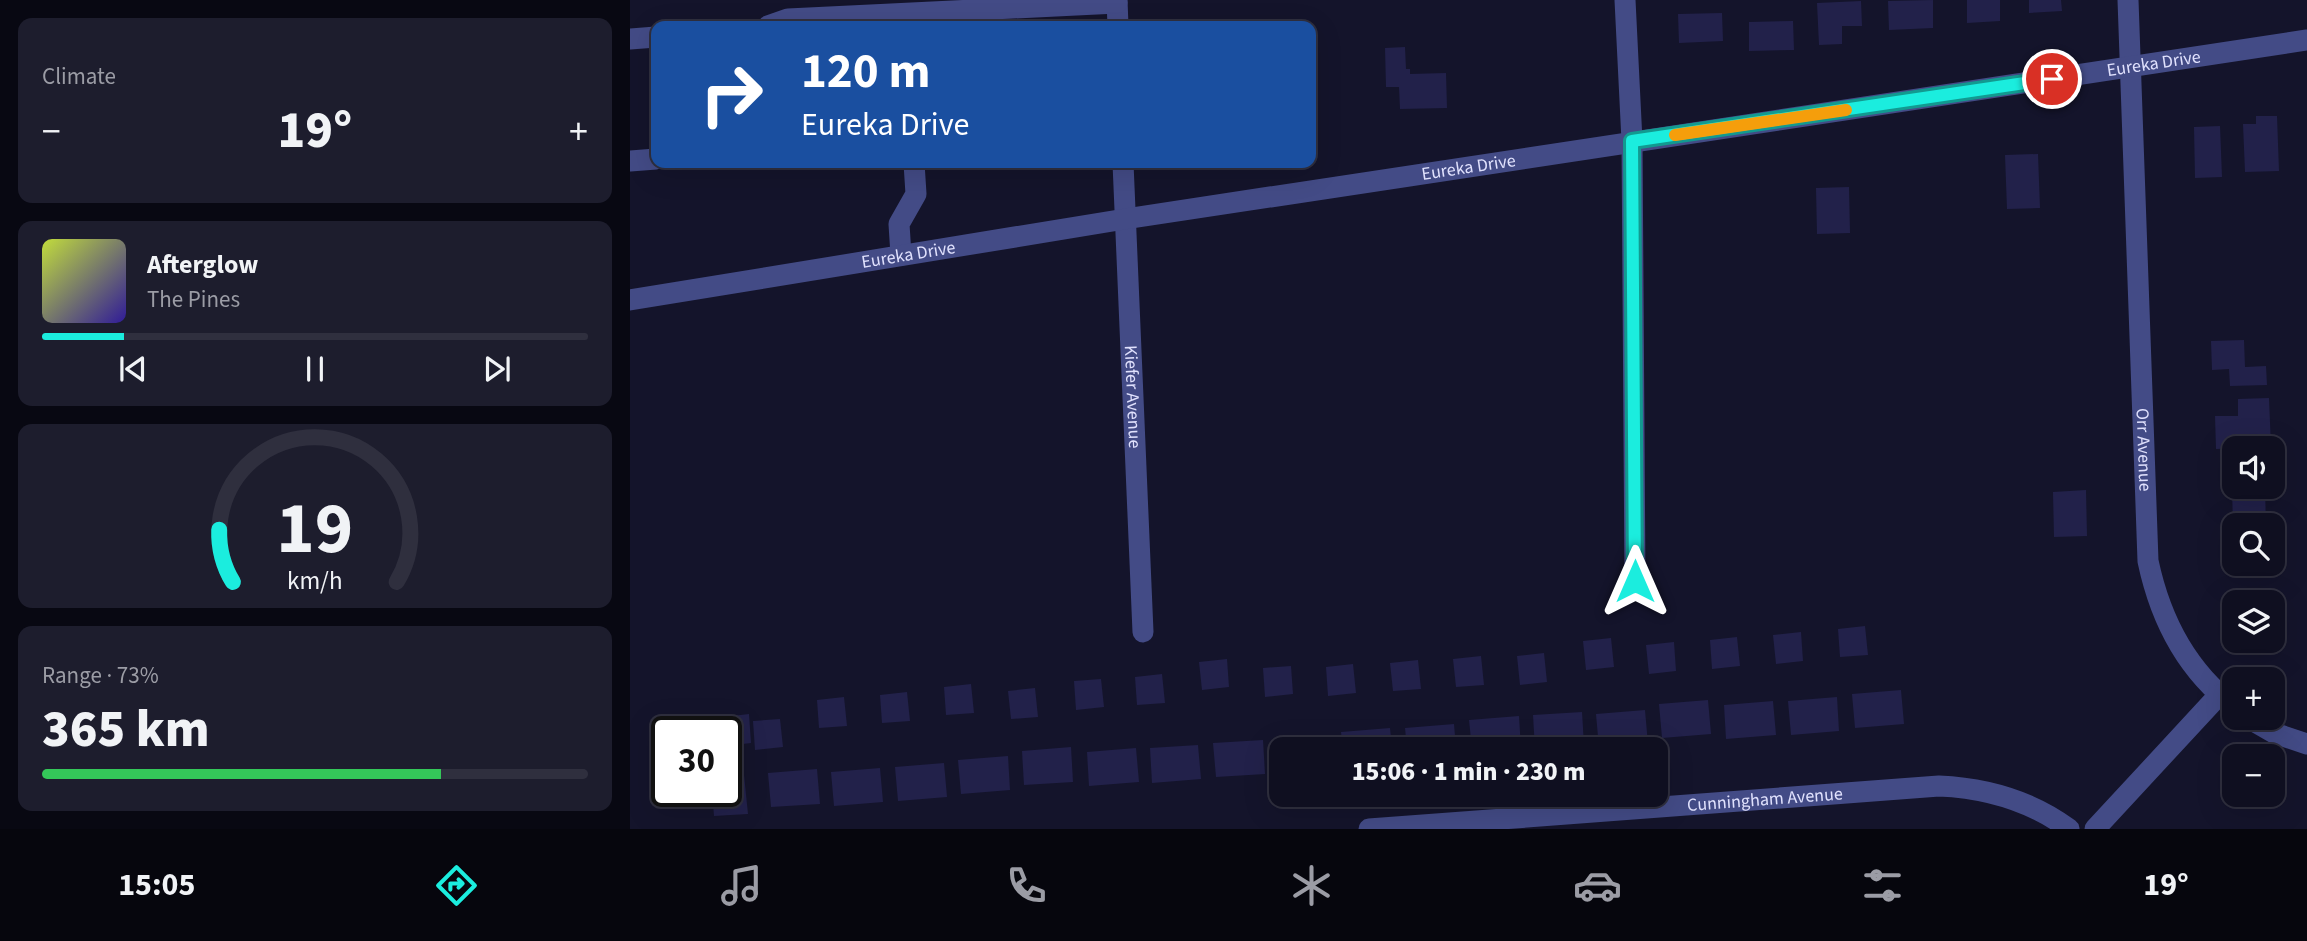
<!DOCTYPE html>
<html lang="en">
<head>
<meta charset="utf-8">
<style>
  :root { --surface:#0f0f20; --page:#1d1d2d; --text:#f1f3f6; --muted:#9b9ca5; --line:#2f2f3e; --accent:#1bedde }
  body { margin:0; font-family:"Source Sans 3",sans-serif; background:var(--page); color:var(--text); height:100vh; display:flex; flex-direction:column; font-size:26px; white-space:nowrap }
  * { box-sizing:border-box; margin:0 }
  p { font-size:23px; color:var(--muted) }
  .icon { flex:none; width:38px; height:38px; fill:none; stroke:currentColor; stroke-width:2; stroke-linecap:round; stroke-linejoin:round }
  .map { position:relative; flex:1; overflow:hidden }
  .panel { display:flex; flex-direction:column; gap:18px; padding:18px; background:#080812; width:630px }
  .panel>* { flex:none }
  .top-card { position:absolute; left:21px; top:21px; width:665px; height:147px; border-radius:14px; box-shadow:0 7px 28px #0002,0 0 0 2px var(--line); background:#1a4fa0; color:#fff; overflow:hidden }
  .buttons { position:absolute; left:1592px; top:436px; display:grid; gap:14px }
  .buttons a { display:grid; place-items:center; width:63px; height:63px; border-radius:14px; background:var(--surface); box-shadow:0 7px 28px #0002,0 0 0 2px var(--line); font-size:35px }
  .speed { position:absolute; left:21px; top:716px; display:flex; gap:14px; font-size:35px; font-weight:700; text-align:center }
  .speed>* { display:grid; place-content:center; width:91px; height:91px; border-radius:50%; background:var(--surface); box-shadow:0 7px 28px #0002,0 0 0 2px var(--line); line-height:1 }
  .speed .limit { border:4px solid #111; border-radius:10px; background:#fff; color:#111 }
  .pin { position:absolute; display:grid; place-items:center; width:60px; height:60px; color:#fff; margin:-30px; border:4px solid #fff; border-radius:50%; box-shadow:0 2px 7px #0007 }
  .me { position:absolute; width:77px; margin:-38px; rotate:0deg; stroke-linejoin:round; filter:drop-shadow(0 0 5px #0008) }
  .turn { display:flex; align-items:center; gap:24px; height:147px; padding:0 35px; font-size:32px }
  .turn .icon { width:91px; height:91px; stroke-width:2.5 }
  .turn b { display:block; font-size:49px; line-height:60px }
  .big { font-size:52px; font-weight:800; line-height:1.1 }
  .panel .tile { flex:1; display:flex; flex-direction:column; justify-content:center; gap:10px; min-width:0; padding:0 24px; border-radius:14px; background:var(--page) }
  .panel .dial { align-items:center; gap:0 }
  .dial svg { height:182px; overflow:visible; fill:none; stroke:var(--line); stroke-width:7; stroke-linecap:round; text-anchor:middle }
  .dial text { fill:var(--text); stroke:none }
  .song { display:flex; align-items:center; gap:21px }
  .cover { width:84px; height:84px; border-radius:10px; background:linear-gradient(135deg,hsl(70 70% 55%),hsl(250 70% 35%)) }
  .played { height:7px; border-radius:4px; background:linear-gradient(90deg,var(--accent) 15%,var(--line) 15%) }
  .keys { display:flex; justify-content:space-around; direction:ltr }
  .heat { display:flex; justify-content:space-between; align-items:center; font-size:38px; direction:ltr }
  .charge { height:10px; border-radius:5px; background:linear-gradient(90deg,#34c759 73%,var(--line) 0) }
  .trip { position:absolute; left:639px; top:737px; width:399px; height:70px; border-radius:14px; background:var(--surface); box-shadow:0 7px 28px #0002,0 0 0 2px var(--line); font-weight:800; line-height:70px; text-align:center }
  .tabs { display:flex; height:112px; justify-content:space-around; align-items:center; background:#06060d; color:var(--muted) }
  .tabs .icon { width:49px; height:49px }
  .tabs .selected { color:var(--accent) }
  .tabs b { font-size:32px; color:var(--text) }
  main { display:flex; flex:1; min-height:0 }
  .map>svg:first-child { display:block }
</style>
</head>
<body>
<main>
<section class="panel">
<div class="tile"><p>Climate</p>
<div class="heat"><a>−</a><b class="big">19°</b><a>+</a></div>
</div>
<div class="tile">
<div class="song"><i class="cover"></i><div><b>Afterglow</b><p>The Pines</p></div></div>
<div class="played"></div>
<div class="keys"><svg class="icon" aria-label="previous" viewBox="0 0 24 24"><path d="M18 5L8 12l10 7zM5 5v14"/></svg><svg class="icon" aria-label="pause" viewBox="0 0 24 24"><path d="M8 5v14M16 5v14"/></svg><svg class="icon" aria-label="next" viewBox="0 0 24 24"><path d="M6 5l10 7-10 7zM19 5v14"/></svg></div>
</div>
<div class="tile dial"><svg viewBox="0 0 100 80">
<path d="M14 69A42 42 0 1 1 86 69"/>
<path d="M14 69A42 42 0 0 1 8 46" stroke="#1bedde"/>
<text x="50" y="56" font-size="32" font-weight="700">19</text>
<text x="50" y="72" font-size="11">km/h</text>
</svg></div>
<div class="tile"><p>Range · 73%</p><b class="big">365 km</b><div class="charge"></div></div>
</section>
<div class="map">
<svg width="1677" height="829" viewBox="0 0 1677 829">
  <rect width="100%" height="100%" fill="#14142b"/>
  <g fill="#22214a">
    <path d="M1303,0V28L1259,30L1258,1Z"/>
    <path d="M1337,0H1370V21L1337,23Z"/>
    <path d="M1399,0H1431L1432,11L1399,13Z"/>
    <path d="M1231,1L1232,26H1212V44L1189,45L1187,3Z"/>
    <path d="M1092,13L1093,41L1049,43L1048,14Z"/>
    <path d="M1163,21L1164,50L1119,51V22Z"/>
    <path d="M775,47L776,69H780V74L816,73L817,108L770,109L769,87H756L755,48Z"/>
    <path d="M1626,116H1647L1649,171L1615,172L1613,124H1626Z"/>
    <path d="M1590,126L1592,177L1565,178L1564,127Z"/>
    <path d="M1408,154L1410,208L1377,209L1375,155Z"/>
    <path d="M1219,187L1220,233L1187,234L1186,188Z"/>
    <path d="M1614,340L1615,367L1636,366L1637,385L1600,386L1599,369L1582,370L1581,341Z"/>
    <path d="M1639,398L1641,447L1586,449L1585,416H1608V399Z"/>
    <path d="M1635,488L1636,525H1603L1602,489Z"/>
    <path d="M1456,490L1457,536L1424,537L1423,492Z"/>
    <path d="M1235,626L1238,655L1210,657L1208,629Z"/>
    <path d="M1171,632L1173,661L1146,664L1143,635Z"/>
    <path d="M1107,637L1110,666L1082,669L1080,640Z"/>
    <path d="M981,638L984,667L956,670L953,641Z"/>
    <path d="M1044,642L1046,671L1019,674L1016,645Z"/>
    <path d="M914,653L917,682L890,685L887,656Z"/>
    <path d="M851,656L854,685L826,687L823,659Z"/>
    <path d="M597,659L599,687L572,690L569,662Z"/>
    <path d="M788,660L791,689L763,691L760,663Z"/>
    <path d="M723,664L726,693L698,696L696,667Z"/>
    <path d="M661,666L663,694L635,697L633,668Z"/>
    <path d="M532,674L535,703L507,705L505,677Z"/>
    <path d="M471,679L474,707L446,710L444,681Z"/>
    <path d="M341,684L344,713L316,715L314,687Z"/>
    <path d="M405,688L408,717L381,719L378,691Z"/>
    <path d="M1271,690L1274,724L1225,728L1222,694Z"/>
    <path d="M277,692L280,721L252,723L250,695Z"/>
    <path d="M214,697L217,726L189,728L187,700Z"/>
    <path d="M1207,697L1209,731L1161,735L1158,701Z"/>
    <path d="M1078,700L1081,734L1032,738L1029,704Z"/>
    <path d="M1143,701L1146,735L1096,739L1094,705Z"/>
    <path d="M1015,710L1018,744L969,748L966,714Z"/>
    <path d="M952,712L954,745L905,749L903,715Z"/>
    <path d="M119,714L121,743L96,746V732H86L85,718Z"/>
    <path d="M889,716L891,749H842L839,720Z"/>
    <path d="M150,719L153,747L125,750L123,721Z"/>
    <path d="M824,724L826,749H777L775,728Z"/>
    <path d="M760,728L762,749H713L711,732Z"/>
    <path d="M697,736L698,749H651V756H649L648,740Z"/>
    <path d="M633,740L635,774L586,777L583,743Z"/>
    <path d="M568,745L571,779L522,783L520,748Z"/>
    <path d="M441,747L443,782L394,785L392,751Z"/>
    <path d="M506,748L509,782L459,786L457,752Z"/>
    <path d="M378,756L380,790L331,794L328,760Z"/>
    <path d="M314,763L317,797L268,801L265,767Z"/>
    <path d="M113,765L118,814L84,816L82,791H96V767Z"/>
    <path d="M250,768L253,802L204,806L201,772Z"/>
    <path d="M187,769L190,804L141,807L138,773Z"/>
  </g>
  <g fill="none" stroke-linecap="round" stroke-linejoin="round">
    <g stroke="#434b86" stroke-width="21">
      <path d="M487,0L488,26"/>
      <path d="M995,0L1002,141L1005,581"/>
      <path id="s1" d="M1498,0L1518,561C1530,618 1557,671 1605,707"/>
      <path d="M138,26L158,19L487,3"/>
      <path d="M0,39L26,37"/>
      <path d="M0,161L26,159"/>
      <path id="s2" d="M493,163L513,632"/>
      <path d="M271,255L269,224L286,194L284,163"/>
      <path id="s3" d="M0,300L495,219L1677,40"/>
      <path d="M1618,718L1644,733L1677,744"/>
      <path id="s4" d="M739,829L1309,786C1355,788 1401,801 1439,829"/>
      <path d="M1465,829L1589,695"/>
    </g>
  </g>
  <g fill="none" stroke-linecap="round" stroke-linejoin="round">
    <g stroke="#129a90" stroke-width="18">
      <path id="route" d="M1005,581L1002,141L1422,79"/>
    </g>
    <use href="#route" stroke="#1bedde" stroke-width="12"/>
    <path stroke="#f59e0b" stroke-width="12" d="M1045,135L1216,110"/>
  </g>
  <g text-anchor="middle" stroke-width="7" stroke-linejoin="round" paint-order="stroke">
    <g font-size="18" fill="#e0e1fd" stroke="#14142b">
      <text dy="6" stroke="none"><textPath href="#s3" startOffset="1542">Eureka Drive</textPath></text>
      <text dy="6" stroke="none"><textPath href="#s3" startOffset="849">Eureka Drive</textPath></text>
      <text dy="6" stroke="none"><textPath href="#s3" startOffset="282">Eureka Drive</textPath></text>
      <text dy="6" stroke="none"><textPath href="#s2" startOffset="234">Kiefer Avenue</textPath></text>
      <text dy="6" stroke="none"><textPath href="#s1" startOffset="450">Orr Avenue</textPath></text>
      <text dy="6" stroke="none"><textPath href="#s4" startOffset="397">Cunningham Avenue</textPath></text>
    </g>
  </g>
</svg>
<div class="buttons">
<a><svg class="icon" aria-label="sound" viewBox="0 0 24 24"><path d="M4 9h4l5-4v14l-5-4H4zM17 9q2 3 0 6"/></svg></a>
<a><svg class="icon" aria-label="search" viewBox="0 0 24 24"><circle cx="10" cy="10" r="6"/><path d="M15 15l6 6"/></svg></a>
<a><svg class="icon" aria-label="layers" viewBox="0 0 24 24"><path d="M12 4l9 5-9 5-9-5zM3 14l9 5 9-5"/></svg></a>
<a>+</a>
<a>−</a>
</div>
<div class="speed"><div class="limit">30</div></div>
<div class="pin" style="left:1422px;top:79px;background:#d93025"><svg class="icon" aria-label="arrive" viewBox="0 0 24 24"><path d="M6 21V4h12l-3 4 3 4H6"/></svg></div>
<svg class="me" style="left:1005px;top:581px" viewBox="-20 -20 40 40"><path d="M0-17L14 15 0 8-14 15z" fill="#1bedde" stroke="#fff" stroke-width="4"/></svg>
<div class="trip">15:06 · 1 min · 230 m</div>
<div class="top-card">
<div class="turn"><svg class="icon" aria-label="right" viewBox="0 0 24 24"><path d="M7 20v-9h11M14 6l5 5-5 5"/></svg><div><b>120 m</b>Eureka Drive</div></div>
</div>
</div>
</main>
<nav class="tabs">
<b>15:05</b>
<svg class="icon selected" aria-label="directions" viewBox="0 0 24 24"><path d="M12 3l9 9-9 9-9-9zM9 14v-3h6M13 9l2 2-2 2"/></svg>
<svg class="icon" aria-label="music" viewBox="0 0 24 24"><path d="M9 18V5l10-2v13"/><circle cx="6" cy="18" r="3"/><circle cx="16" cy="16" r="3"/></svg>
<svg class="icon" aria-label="phone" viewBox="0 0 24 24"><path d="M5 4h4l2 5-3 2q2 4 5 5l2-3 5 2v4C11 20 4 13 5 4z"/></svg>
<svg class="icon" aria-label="climate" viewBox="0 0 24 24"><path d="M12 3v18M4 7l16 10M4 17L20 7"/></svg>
<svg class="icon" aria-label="car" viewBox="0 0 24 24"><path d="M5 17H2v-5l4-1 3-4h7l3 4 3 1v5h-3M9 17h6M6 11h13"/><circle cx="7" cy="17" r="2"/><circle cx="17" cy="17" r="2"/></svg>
<svg class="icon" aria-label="filters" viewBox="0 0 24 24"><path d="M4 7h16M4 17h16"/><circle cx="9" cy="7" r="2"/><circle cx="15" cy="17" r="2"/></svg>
<b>19°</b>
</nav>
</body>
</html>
